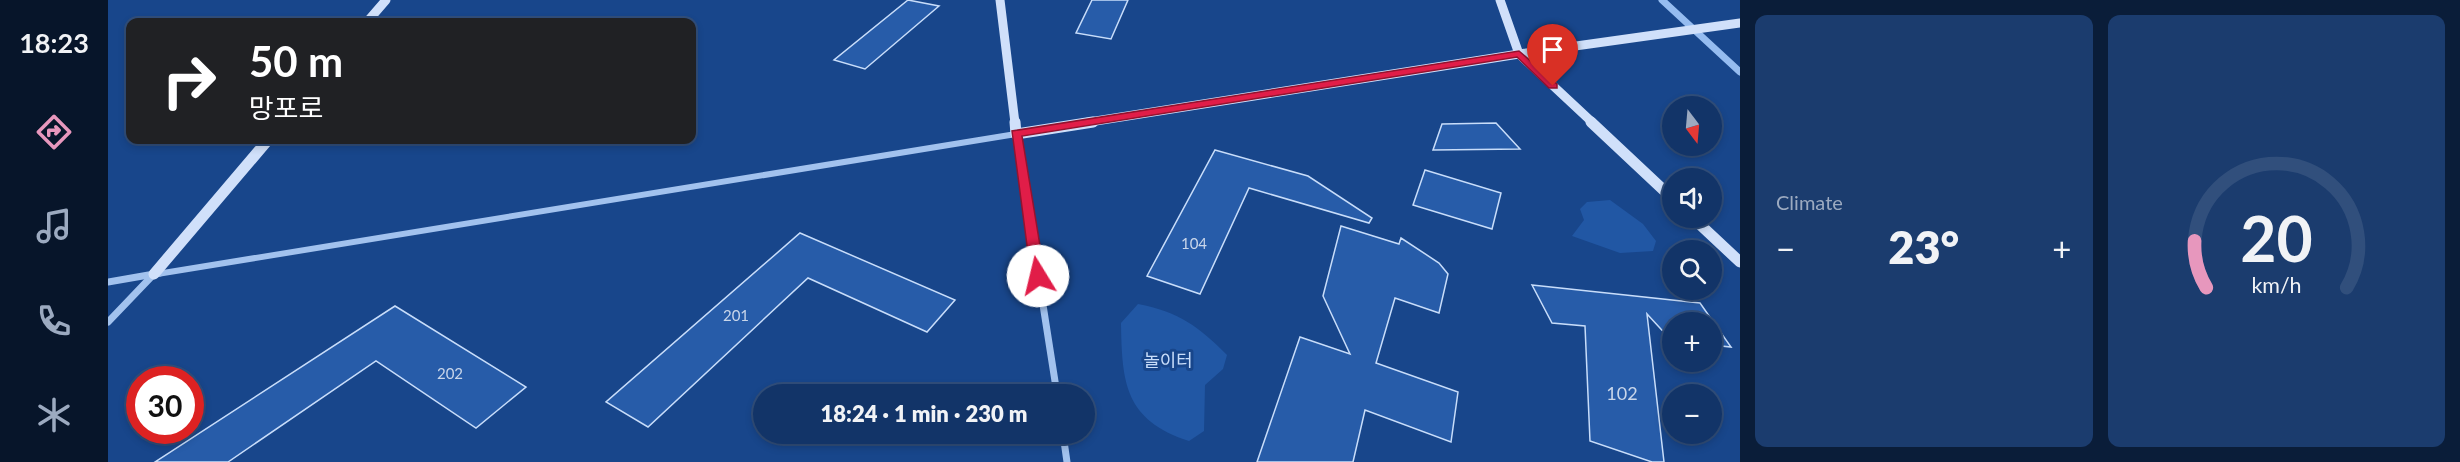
<!DOCTYPE html>
<html lang="en">
<head>
<meta charset="utf-8">
<style>
  :root { --surface:#123468; --page:#1b3c6e; --text:#f1f3f6; --muted:#9caac0; --line:#314f7c; --accent:#e797bd }
  body { margin:0; font-family:Lato,"Noto Sans KR",sans-serif; background:var(--page); color:var(--text); height:100vh; display:flex; flex-direction:column; font-size:22px; white-space:nowrap }
  * { box-sizing:border-box; margin:0 }
  p { font-size:20px; color:var(--muted) }
  .icon { flex:none; width:33px; height:33px; fill:none; stroke:currentColor; stroke-width:2; stroke-linecap:round; stroke-linejoin:round }
  .map { position:relative; flex:1; overflow:hidden }
  .drawer { display:flex; flex-direction:column; gap:15px; padding:15px; background:#0a1d39; width:720px }
  .drawer>* { flex:none }
  .hud { position:absolute; left:18px; top:18px; width:570px; height:126px; border-radius:12px; box-shadow:0 3px 9px #0003,0 0 0 2px var(--line); background:#202124; color:#fff; overflow:hidden }
  .needle { width:39px; rotate:164deg }
  .buttons { position:absolute; left:1554px; top:96px; display:grid; gap:12px }
  .buttons a { display:grid; place-items:center; width:60px; height:60px; border-radius:50%; background:var(--surface); box-shadow:0 3px 9px #0003,0 0 0 2px var(--line); font-size:30px }
  .speed { position:absolute; left:18px; top:366px; display:flex; gap:12px; font-size:30px; font-weight:700; text-align:center }
  .speed>* { display:grid; place-content:center; width:78px; height:78px; border-radius:50%; background:var(--surface); box-shadow:0 3px 9px #0003,0 0 0 2px var(--line); line-height:1 }
  .speed .limit { border:9px solid #d22; background:#fff; color:#111 }
  .pin { position:absolute; display:grid; place-items:center; width:51px; height:51px; color:#fff; margin:-62px -26px; border-radius:50% 50% 50% 0; rotate:-45deg; box-shadow:0 0 6px #0007 }
  .pin .icon { rotate:45deg }
  .me { position:absolute; width:66px; margin:-33px; rotate:351deg; stroke-linejoin:round; filter:drop-shadow(0 0 4px #0008) }
  .turn { display:flex; align-items:center; gap:21px; height:126px; padding:0 24px; font-size:27px }
  .turn .icon { width:78px; height:78px; stroke-width:2.5 }
  .turn b { display:block; font-size:42px; line-height:51px }
  .big { font-size:45px; font-weight:800; line-height:1.1 }
  .drawer .card { flex:1; display:flex; flex-direction:column; justify-content:center; gap:9px; min-width:0; padding:0 21px; border-radius:12px; background:var(--page) }
  .drawer .dial { align-items:center; gap:0 }
  .dial svg { height:156px; overflow:visible; fill:none; stroke:var(--line); stroke-width:7; stroke-linecap:round; text-anchor:middle }
  .dial text { fill:var(--text); stroke:none }
  .heat { display:flex; justify-content:space-between; align-items:center; font-size:33px; direction:ltr }
  .drawer .tiles { flex:1; display:grid; gap:15px; grid-template-columns:repeat(2,1fr) }
  .trip { position:absolute; left:645px; top:384px; width:342px; height:60px; border-radius:30px; background:var(--surface); box-shadow:0 3px 9px #0003,0 0 0 2px var(--line); font-weight:800; line-height:60px; text-align:center }
  main { display:flex; flex:1; min-height:0 }
  .menu { display:flex; flex-direction:column; width:108px; justify-content:space-around; align-items:center; background:#07152a; color:var(--muted) }
  .menu .icon { width:42px; height:42px }
  .menu .active { color:var(--accent) }
  .menu b { font-size:27px; color:var(--text) }
  .map>svg:first-child { display:block }
</style>
</head>
<body>
<main>
<nav class="menu">
<b>18:23</b>
<svg class="icon active" aria-label="directions" viewBox="0 0 24 24"><path d="M12 3l9 9-9 9-9-9zM9 14v-3h6M13 9l2 2-2 2"/></svg>
<svg class="icon" aria-label="music" viewBox="0 0 24 24"><path d="M9 18V5l10-2v13"/><circle cx="6" cy="18" r="3"/><circle cx="16" cy="16" r="3"/></svg>
<svg class="icon" aria-label="phone" viewBox="0 0 24 24"><path d="M5 4h4l2 5-3 2q2 4 5 5l2-3 5 2v4C11 20 4 13 5 4z"/></svg>
<svg class="icon" aria-label="climate" viewBox="0 0 24 24"><path d="M12 3v18M4 7l16 10M4 17L20 7"/></svg>
</nav>
<div class="map">
<svg width="1632" height="462" viewBox="0 0 1632 462">
  <rect width="100%" height="100%" fill="#18468b"/>
  <g fill="#2157a4">
    <path d="M1502,200L1535,224L1548,241L1545,251L1512,253L1464,236L1476,220L1472,209L1479,202Z"/>
    <path d="M1030,304C1071,312 1090,326 1119,355L1115,369L1097,385L1096,431L1081,441C1017,420 1014,384 1013,323Z"/>
  </g>
  <g fill="none" stroke-linecap="round" stroke-linejoin="round">
    <path stroke="#95bcf0" stroke-width="7" d="M1554,0L1632,72"/>
  </g>
  <g fill="#275ca9" stroke="#c8ddfa" stroke-width="1.5">
    <path d="M800,0L831,6L757,69L726,60Z"/>
    <path d="M984,0H1020L1003,39L968,33Z"/>
    <path d="M1388,123L1412,149L1325,150L1334,124Z"/>
    <path d="M1107,150L1200,176L1264,218L1261,223L1141,188L1092,294L1039,276Z"/>
    <path d="M1317,170L1393,193L1384,229L1305,205Z"/>
    <path d="M1233,226L1291,244L1293,238L1331,263L1340,274L1331,313L1287,298L1268,363L1350,392L1343,442L1257,410L1245,462H1149L1192,337L1242,354L1215,296Z"/>
    <path d="M692,233L847,300L819,332L700,278L540,427L498,402Z"/>
    <path d="M1424,285L1592,303L1623,347L1604,345V322H1564L1563,340L1539,314L1556,462H1544L1482,441L1477,326L1444,323Z"/>
    <path d="M287,306L418,387L368,428L268,361L120,462H47Z"/>
  </g>
  <g fill="none" stroke-linecap="round" stroke-linejoin="round">
    <path stroke="#a2c2ee" stroke-width="6" d="M43,275L908,134L930,275"/>
    <g stroke="#a2c2ee" stroke-width="7">
      <path d="M930,273L949,394"/>
      <path d="M0,282L52,273"/>
      <path d="M0,322L45,275"/>
      <path d="M955,434L959,462"/>
    </g>
    <g stroke="#d0e0fa" stroke-width="9">
      <path d="M892,0L907,123"/>
      <path d="M1392,0L1411,54L1485,123"/>
      <path d="M259,22L278,0"/>
      <path d="M975,123L1411,54L1632,23"/>
    </g>
    <g stroke="#d0e0fa" stroke-width="11">
      <path d="M907,122L908,134L985,122"/>
      <path d="M1483,122L1564,198"/>
      <path d="M1585,218L1632,262"/>
      <path d="M46,274L160,140"/>
    </g>
  </g>
  <path fill="#e11d48" stroke="#92132f" stroke-width="1.5" d="M1411,51L1449,84V88H1441L1409,57L914,136L937,276L930,281L923,276L904,131Z"/>
  <g text-anchor="middle" stroke-width="6" stroke-linejoin="round" paint-order="stroke">
    <g font-size="15" fill="#c9d6ea">
      <text x="1086" y="249">104</text>
      <text x="628" y="321">201</text>
      <text x="342" y="379">202</text>
    </g>
    <g font-size="18" fill="#c8ddfa" stroke="#18468b">
      <text x="1060" y="367">놀이터</text>
    </g>
    <g font-size="18" fill="#c9d6ea">
      <text x="1514" y="400">102</text>
    </g>
  </g>
</svg>
<div class="buttons">
<a><svg class="needle" viewBox="-14 -14 28 28"><path d="M0-13l5 13h-10z" fill="#e53935"/><path d="M0 13l5-13h-10z" fill="#9caac0"/></svg></a>
<a><svg class="icon" aria-label="sound" viewBox="0 0 24 24"><path d="M4 9h4l5-4v14l-5-4H4zM17 9q2 3 0 6"/></svg></a>
<a><svg class="icon" aria-label="search" viewBox="0 0 24 24"><circle cx="10" cy="10" r="6"/><path d="M15 15l6 6"/></svg></a>
<a>+</a>
<a>−</a>
</div>
<div class="speed"><div class="limit">30</div></div>
<div class="pin" style="left:1445px;top:86px;background:#d93025"><svg class="icon" aria-label="arrive" viewBox="0 0 24 24"><path d="M6 21V4h12l-3 4 3 4H6"/></svg></div>
<svg class="me" style="left:930px;top:276px" viewBox="-20 -20 40 40"><circle r="19" fill="#fff"/><path d="M0-13L10 11 0 6-10 11z" fill="#e11d48"/></svg>
<div class="trip">18:24 · 1 min · 230 m</div>
<div class="hud">
<div class="turn"><svg class="icon" aria-label="right" viewBox="0 0 24 24"><path d="M7 20v-9h11M14 6l5 5-5 5"/></svg><div><b>50 m</b>망포로</div></div>
</div>
</div>
<section class="drawer">
<div class="tiles">
<div class="card"><p>Climate</p>
<div class="heat"><a>−</a><b class="big">23°</b><a>+</a></div>
</div>
<div class="card dial"><svg viewBox="0 0 100 80">
<path d="M14 69A42 42 0 1 1 86 69"/>
<path d="M14 69A42 42 0 0 1 8 45" stroke="#e797bd"/>
<text x="50" y="56" font-size="32" font-weight="700">20</text>
<text x="50" y="72" font-size="11">km/h</text>
</svg></div>
</div>
</section>
</main>
</body>
</html>
